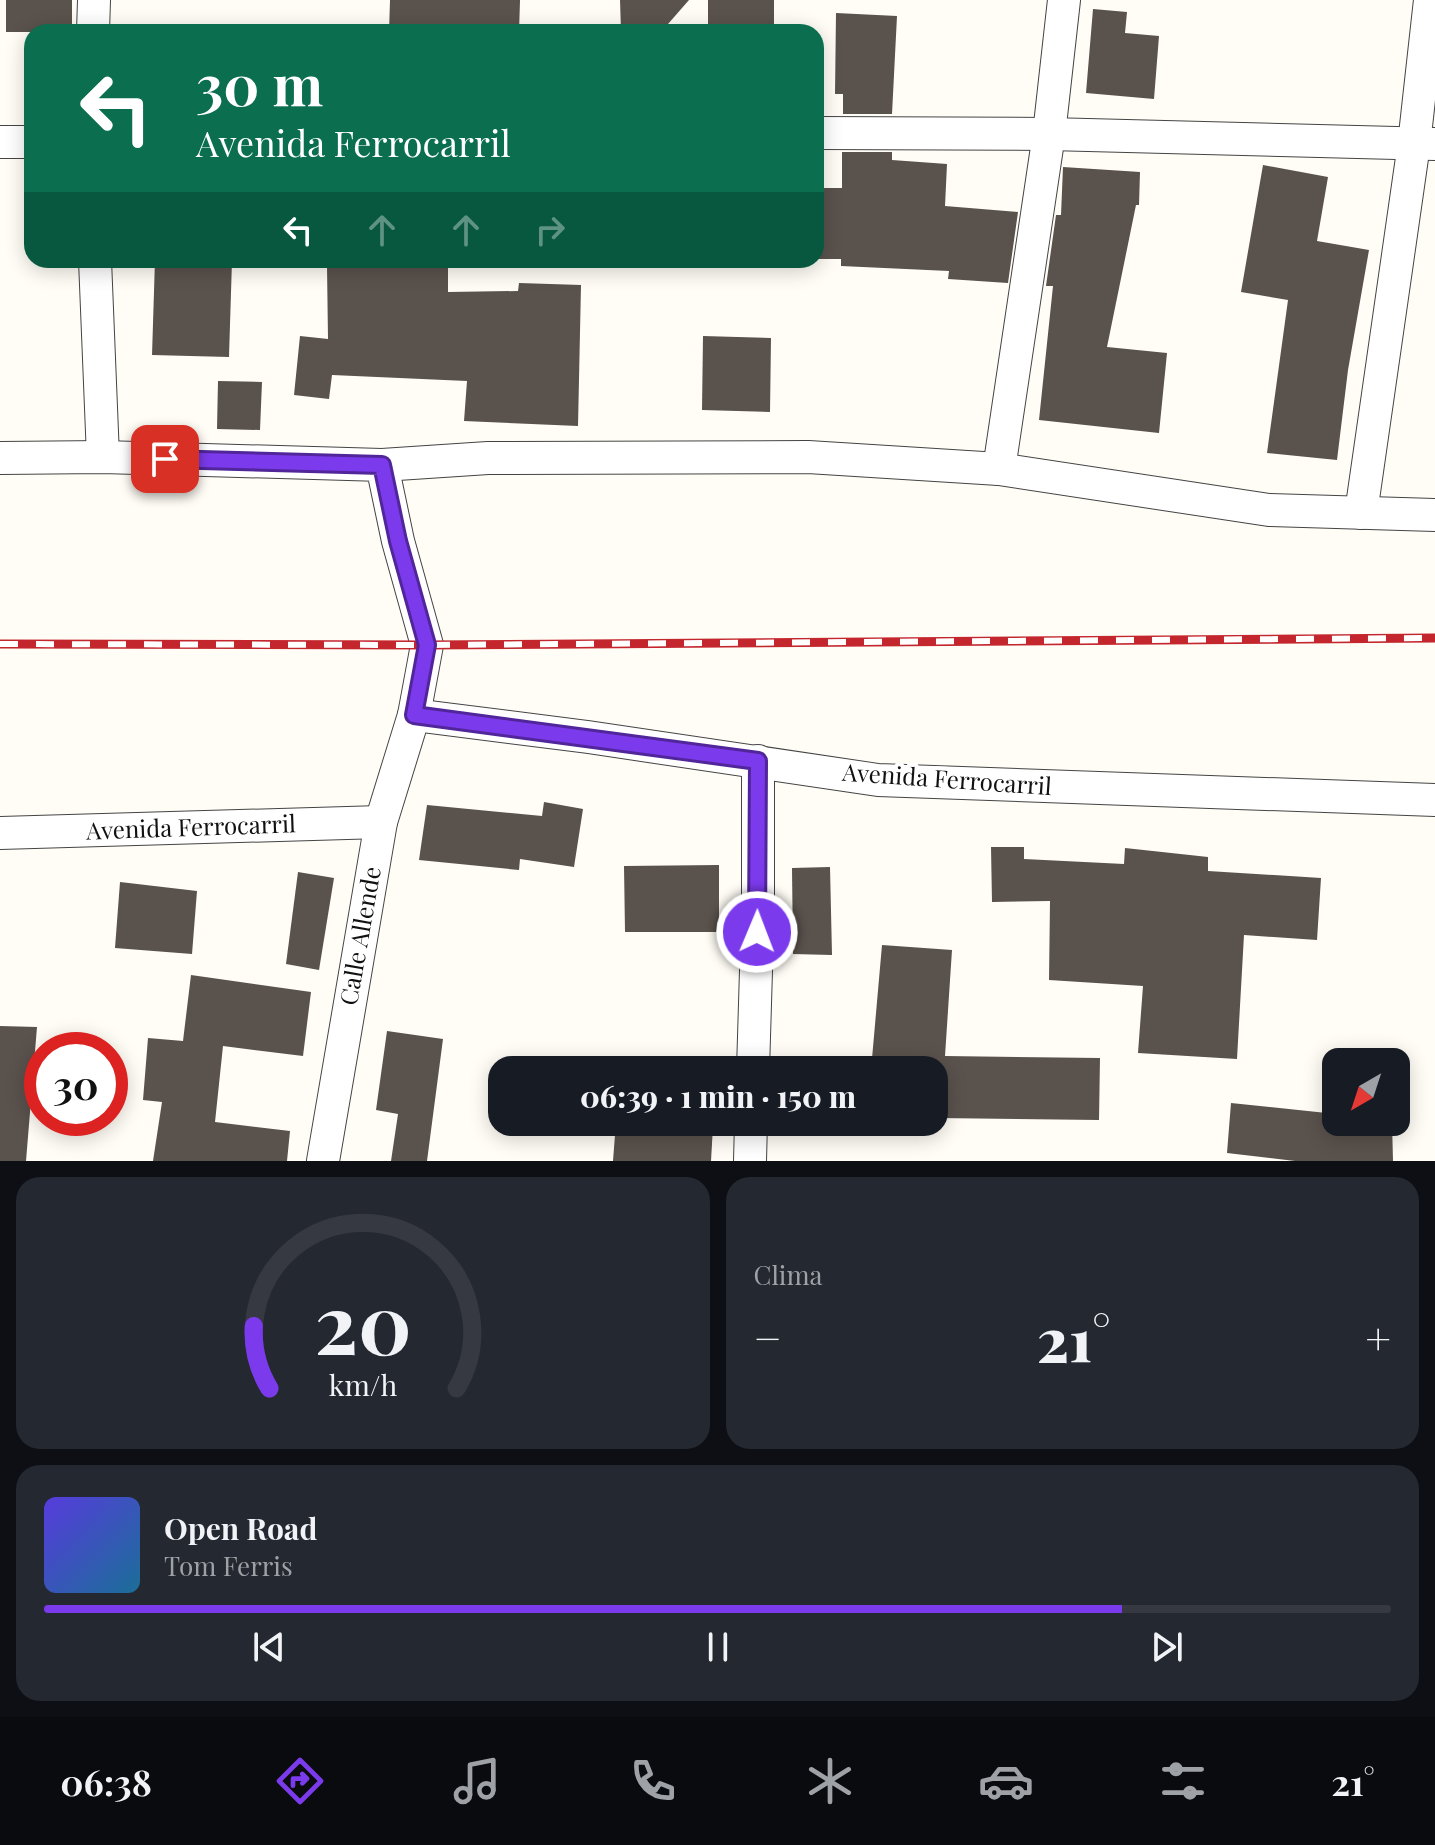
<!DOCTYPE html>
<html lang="es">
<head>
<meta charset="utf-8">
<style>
  :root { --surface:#171b24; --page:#242831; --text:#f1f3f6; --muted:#9ea1a6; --line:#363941; --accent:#7c3aed }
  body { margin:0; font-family:"Playfair Display",serif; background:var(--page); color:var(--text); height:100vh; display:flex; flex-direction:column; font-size:30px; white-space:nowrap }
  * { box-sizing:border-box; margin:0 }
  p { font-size:26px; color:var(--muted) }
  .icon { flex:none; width:44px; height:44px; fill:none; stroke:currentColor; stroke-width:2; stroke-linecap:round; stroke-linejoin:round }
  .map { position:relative; height:1161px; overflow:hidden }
  .sheet { display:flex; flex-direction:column; gap:16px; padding:16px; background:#0d0f14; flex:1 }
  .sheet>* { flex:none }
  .banner { position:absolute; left:24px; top:24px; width:800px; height:244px; border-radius:24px; box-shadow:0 4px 20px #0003; background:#0b6e4f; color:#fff; overflow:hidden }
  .needle { width:52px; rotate:219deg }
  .fabs { position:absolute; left:1322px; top:1048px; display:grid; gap:16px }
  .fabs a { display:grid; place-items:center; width:88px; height:88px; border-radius:16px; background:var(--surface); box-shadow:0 4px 20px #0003; font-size:40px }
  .speed { position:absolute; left:24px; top:1032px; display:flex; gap:16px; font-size:40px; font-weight:700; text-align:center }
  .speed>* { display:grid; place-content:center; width:104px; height:104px; border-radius:50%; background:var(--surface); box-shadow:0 4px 20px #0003; line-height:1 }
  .speed .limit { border:12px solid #d22; background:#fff; color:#111 }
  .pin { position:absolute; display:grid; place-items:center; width:68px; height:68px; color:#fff; margin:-34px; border-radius:16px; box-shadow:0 4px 12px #0006 }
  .me { position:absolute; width:88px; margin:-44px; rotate:1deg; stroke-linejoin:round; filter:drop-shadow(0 0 6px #0008) }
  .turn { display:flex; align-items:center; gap:28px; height:168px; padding:0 40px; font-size:36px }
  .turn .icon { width:104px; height:104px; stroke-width:2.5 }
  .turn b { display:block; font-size:56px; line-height:68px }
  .lanes { display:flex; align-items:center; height:76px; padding:0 40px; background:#0003; justify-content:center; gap:40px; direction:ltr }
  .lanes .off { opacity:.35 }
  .big { font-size:60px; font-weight:800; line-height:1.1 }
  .sheet .widget { flex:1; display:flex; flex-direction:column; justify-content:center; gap:12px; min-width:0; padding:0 28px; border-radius:24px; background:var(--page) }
  .sheet .dial { align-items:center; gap:0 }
  .dial svg { height:208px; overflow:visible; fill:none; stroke:var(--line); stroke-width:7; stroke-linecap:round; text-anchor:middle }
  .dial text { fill:var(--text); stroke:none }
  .song { display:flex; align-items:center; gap:24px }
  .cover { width:96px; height:96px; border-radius:12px; background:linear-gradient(135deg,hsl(250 70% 55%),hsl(200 70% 35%)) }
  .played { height:8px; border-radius:4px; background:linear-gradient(90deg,var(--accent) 80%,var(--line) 80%) }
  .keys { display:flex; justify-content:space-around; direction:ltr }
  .heat { display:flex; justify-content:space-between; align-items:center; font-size:44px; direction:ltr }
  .sheet .tiles { flex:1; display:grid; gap:16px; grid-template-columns:1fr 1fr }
  .widget:last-child { grid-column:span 2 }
  .trip { position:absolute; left:488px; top:1056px; width:460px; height:80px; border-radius:24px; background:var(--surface); box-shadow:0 4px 20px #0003; font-weight:800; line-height:80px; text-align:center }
  .tabs { display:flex; height:128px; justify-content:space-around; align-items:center; background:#090b0e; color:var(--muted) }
  .tabs .icon { width:56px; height:56px }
  .tabs .on { color:var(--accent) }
  .tabs b { font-size:36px; color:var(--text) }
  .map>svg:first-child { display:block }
</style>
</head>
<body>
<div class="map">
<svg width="1435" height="1161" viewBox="0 0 1435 1161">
  <rect width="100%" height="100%" fill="#fffdf5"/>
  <g fill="#5a524d">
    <rect x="6" y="0" width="66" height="32"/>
    <path d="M390,0H520L519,32H389Z"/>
    <path d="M620,0H689L661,32H621Z"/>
    <rect x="708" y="0" width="66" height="32"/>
    <path d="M1093,9L1127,12L1125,33L1159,36L1154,99L1086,93Z"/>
    <path d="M836,13L897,16L892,114H843V94H835Z"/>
    <path d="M842,152H892V160L947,164L945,206L1018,212L1008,283L948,279L949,271L841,266V259H816V188H842Z"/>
    <path d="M1263,165L1328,177L1317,241L1369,250L1348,370L1337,460L1267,453L1288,300L1241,292Z"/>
    <path d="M1063,167L1140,172L1139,205H1136L1107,347L1167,353L1159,433L1039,420L1053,286H1046L1056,215H1061Z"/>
    <path d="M155,260H232L229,357L152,355Z"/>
    <path d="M395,260H448V292L518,291L519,283L581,285L578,426L464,421L467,381L332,375L329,399L294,395L300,336L328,339L327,266H395Z"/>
    <path d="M703,336L771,338L770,412L702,410Z"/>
    <path d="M218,381L262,382L260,430L217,429Z"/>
    <path d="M544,802L583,809L574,867L520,859L519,870L419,860L427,805L542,816Z"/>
    <path d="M991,847H1024V859L1124,864L1125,848L1208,857V871L1321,878L1317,940L1244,935L1237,1059L1138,1053L1143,986L1049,980L1050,901L992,902Z"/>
    <path d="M719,865V932H625L624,866Z"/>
    <path d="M830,867L832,955L793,954L792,868Z"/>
    <path d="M298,872L334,878L319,970L286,964Z"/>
    <path d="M120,882L197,891L192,954L115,948Z"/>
    <path d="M882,945L952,950L945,1056L1100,1058L1099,1120L937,1118L934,1070H871Z"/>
    <path d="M191,975L311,992L303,1056L223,1046L215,1122L290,1131L287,1161H153L162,1102L143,1100L148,1038L183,1041Z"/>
    <path d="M0,1026L37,1027L26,1161H0Z"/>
    <path d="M387,1031L443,1039L427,1161H391L398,1114L376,1110Z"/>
    <path d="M1231,1103L1336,1114V1122H1392L1393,1161H1295L1227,1153Z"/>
    <path d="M616,1122L713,1126L711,1161H613Z"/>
  </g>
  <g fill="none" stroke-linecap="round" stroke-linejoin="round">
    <g stroke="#444" stroke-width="34">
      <g id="minor">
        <path d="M93,32L94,0"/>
        <path d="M816,133L1049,134L1435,144"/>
        <path d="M0,142H32"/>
        <path d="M95,260L103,457"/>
        <path d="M0,458L103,457L382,465L398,541L427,645L414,715L381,822L323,1161"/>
        <path d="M382,465L488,458L808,457L999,469L1269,510L1435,515"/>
        <path d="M999,469L1049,134L1064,0"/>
        <path d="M1361,513L1414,144L1430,0"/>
        <path d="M414,715L588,737L878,780L1435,800"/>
        <path d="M0,833L381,822"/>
        <path d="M753,1070L758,904V761"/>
        <path d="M750,1161L751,1122"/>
      </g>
    </g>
    <use href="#minor" stroke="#fff" stroke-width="32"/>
    <g stroke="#c4262e" stroke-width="9">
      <path id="rail" d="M0,644L427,645L1435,638"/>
    </g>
    <use href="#rail" stroke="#fff" stroke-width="6" stroke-dasharray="18" stroke-linecap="butt"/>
  </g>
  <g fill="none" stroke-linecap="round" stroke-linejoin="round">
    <g stroke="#51269a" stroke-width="20">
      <path id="route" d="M165,459L382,465L398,541L427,645L414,715L758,761L757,932"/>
    </g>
    <use href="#route" stroke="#7c3aed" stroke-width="14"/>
  </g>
  <g text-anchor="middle" stroke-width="8" stroke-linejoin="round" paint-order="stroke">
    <g font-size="24" fill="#111" stroke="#fff">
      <text transform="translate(947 780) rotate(4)" y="8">Avenida Ferrocarril</text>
      <text transform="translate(191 828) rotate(-2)" y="8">Avenida Ferrocarril</text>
      <text transform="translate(361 936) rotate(-80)" y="8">Calle Allende</text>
    </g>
  </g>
</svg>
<div class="fabs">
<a><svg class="needle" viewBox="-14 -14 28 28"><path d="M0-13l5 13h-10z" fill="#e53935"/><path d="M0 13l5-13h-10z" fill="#9ea1a6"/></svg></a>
</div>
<div class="speed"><div class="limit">30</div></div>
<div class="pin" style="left:165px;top:459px;background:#d93025"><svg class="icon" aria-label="arrive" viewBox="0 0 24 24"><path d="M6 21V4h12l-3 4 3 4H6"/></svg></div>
<svg class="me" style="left:757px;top:932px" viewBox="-20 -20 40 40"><circle r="17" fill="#7c3aed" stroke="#fff" stroke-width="3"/><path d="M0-11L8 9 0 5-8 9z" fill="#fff"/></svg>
<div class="trip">06:39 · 1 min · 150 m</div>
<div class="banner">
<div class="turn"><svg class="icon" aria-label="left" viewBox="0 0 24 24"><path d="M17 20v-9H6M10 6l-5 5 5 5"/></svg><div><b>30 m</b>Avenida Ferrocarril</div></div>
<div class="lanes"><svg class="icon" aria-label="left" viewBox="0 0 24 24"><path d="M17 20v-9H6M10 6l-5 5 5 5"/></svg><svg class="icon off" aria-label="ahead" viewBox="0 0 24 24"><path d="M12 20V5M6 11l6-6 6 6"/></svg><svg class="icon off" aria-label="ahead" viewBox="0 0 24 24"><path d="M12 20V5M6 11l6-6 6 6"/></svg><svg class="icon off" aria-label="right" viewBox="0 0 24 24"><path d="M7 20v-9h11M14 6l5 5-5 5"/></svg></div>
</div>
</div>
<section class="sheet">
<div class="tiles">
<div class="widget dial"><svg viewBox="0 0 100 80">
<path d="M14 69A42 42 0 1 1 86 69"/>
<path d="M14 69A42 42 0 0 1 8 45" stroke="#7c3aed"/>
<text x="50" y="56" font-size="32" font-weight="700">20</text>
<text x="50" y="72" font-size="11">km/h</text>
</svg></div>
<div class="widget"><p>Clima</p>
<div class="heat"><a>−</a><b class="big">21°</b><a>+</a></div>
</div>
<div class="widget">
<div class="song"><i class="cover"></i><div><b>Open Road</b><p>Tom Ferris</p></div></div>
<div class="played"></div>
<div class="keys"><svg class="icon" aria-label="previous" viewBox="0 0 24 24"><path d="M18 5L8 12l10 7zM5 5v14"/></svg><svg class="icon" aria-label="pause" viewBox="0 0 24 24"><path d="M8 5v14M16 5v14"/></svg><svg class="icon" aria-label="next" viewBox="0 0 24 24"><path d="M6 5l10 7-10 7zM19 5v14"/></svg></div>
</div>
</div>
</section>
<nav class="tabs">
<b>06:38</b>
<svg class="icon on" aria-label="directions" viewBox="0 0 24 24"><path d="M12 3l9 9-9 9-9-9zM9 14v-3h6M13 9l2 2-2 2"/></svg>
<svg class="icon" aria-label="music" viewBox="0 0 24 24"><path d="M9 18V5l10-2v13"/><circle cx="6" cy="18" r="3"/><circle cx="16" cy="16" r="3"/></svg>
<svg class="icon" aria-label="phone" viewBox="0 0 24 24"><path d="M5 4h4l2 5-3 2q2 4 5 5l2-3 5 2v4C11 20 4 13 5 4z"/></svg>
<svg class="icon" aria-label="climate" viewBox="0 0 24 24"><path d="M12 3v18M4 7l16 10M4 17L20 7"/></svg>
<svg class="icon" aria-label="car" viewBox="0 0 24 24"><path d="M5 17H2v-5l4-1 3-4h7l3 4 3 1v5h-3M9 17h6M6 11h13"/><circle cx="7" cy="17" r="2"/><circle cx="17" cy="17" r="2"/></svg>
<svg class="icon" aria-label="filters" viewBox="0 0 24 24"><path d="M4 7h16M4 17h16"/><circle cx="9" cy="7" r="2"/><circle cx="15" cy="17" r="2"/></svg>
<b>21°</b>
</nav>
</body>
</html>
